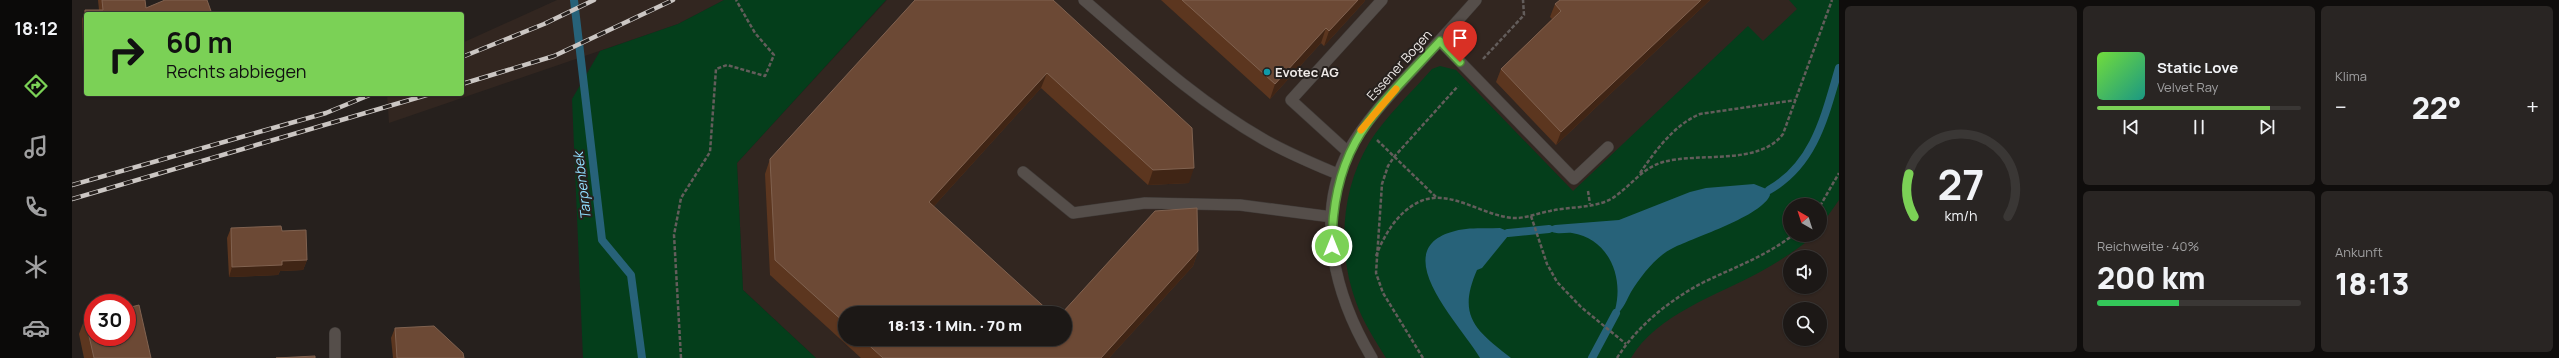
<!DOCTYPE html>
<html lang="de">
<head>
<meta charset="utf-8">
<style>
  :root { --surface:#1c1816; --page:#292523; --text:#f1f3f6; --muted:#a0a0a1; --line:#3a3735; --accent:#7bd156 }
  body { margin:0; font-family:Manrope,sans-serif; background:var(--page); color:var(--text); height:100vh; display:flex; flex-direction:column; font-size:15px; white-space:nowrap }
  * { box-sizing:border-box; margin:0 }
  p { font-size:13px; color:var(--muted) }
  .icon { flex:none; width:22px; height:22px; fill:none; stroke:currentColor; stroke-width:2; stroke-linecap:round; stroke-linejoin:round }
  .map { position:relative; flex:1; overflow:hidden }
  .panel { display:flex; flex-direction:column; gap:6px; padding:6px; background:#0f0d0c; width:720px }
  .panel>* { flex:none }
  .banner { position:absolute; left:12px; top:12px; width:380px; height:84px; border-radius:4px; box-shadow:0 1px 3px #0004,0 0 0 1px var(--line); background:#7bd156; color:#111; overflow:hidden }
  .needle { width:26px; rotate:321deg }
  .buttons { position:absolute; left:1711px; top:198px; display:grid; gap:8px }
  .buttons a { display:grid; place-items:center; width:44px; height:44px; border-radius:50%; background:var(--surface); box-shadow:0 1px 3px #0004,0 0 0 1px var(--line); font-size:20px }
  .speed { position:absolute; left:12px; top:294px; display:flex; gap:8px; font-size:20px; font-weight:700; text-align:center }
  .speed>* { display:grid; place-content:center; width:52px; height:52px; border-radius:50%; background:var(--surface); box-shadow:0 1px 3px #0004,0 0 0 1px var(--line); line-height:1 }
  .speed .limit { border:6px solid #d22; background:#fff; color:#111 }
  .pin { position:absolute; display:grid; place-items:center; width:34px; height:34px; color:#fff; margin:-41px -17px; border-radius:50% 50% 50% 0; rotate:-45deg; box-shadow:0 0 4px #0007 }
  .pin .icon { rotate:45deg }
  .me { position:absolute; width:44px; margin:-22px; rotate:0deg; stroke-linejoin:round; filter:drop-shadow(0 0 3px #0008) }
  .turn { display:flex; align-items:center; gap:14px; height:84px; padding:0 16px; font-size:18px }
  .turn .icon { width:52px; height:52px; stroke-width:2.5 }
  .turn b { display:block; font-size:28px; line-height:34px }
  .big { font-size:30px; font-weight:800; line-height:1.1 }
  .panel .card { flex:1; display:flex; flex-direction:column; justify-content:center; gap:6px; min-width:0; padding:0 14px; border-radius:6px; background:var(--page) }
  .panel .dial { align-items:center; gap:0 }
  .dial svg { height:104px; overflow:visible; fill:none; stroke:var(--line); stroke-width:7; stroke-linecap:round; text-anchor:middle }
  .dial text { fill:var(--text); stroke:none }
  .song { display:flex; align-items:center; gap:12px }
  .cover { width:48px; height:48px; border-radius:6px; background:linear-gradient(135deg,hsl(100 70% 55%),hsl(170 70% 35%)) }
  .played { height:4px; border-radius:2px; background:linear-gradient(90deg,var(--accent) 85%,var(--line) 85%) }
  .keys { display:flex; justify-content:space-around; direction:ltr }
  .heat { display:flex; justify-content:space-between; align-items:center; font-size:22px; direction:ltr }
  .charge { height:6px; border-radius:3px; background:linear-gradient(90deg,#34c759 40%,var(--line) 0) }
  .panel .tiles { flex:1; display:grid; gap:6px; grid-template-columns:repeat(3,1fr) }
  .card:first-child { grid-row:span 2 }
  .trip { position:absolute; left:766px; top:306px; width:234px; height:40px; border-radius:20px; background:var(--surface); box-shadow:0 1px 3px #0004,0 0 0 1px var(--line); font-weight:800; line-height:40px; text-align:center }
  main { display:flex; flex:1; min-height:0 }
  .tabs { display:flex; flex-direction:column; width:72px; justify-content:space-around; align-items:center; background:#0b0a09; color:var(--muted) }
  .tabs .icon { width:28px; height:28px }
  .tabs .on { color:var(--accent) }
  .tabs b { font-size:18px; color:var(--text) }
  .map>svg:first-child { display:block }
</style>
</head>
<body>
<main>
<nav class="tabs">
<b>18:12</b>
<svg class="icon on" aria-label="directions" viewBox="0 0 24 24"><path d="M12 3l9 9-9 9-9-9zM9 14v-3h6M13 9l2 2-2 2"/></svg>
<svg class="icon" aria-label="music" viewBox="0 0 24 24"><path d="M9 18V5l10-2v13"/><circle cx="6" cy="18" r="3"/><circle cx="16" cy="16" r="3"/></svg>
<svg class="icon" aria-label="phone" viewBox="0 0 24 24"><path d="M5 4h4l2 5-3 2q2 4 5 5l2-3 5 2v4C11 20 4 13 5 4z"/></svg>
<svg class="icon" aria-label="climate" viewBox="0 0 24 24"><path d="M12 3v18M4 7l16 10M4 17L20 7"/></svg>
<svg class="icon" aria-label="car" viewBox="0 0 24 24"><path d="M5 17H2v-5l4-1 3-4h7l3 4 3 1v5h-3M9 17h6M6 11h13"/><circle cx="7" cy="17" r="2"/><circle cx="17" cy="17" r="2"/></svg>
</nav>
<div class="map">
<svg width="1767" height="358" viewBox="0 0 1767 358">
  <rect width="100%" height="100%" fill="#26201d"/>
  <g fill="#322620" fill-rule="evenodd">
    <path d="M485,0H652L606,24L317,123L315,94H390V43Z"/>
    <path d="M815,0H1767V358H744L671,290L665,163ZM1718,205H1748V235H1718ZM1718,257H1748V287H1718ZM1718,309H1748V339H1718ZM773,313H993V339H773Z"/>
  </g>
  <g fill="#043e1b">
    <path d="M652,0H814L665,163L671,290L744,358H511L500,99L528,51L606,24Z"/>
    <path d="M1717,0H1767V200L1748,227V205H1718V235H1741L1737,240C1721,252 1705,263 1688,272C1646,295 1585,314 1559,358H1314C1303,340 1291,322 1284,302C1265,251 1269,190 1297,143C1314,116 1339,93 1360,69L1368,66L1384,70L1501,191L1676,26L1691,41L1725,9Z"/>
  </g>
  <g fill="#276279">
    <path d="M1682,184L1697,190L1698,195C1690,216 1623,237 1601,248C1584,256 1569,276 1559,292C1555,299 1552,308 1546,313L1543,310C1552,277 1537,239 1500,233C1493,232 1482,236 1477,229V227L1483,225L1547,220L1618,192L1634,188Z"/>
    <path d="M1428,228L1433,230L1436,236L1410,268L1405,270C1385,316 1403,330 1439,358H1408C1391,327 1311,249 1383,231C1397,227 1414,229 1428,228Z"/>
  </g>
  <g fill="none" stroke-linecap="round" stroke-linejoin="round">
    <g stroke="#276279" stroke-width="8">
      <path d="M502,0L530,240L559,275L570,358"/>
      <path d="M1697,190C1743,164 1753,115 1767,68"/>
      <path d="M1436,233L1477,229"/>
      <path d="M1520,358L1544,313"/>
    </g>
    <g stroke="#403b38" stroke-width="12">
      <g id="service">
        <path d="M1012,0C1069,49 1125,101 1191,139C1215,153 1242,164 1268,175"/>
        <path d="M1368,41L1502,179L1536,147"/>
        <path d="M1276,152L1219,100L1310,0"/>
        <path d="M951,172L1001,213L1073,203L1168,205L1260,217"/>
      </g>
    </g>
    <g stroke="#403b38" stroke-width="12">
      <g id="minor">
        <path d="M263,333V358"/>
        <path d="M1300,358C1264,298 1241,217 1277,150C1293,122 1315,98 1337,74C1359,50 1382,25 1404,0"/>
      </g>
    </g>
    <g stroke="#635d5b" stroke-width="2.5" stroke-dasharray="4 2" stroke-linecap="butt">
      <path d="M1411,59L1452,15L1451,0"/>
      <path d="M1305,140L1364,197"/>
      <path d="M1568,173C1584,150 1602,125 1628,114L1724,100"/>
      <path d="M1516,191L1518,204"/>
      <path d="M1748,206L1767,173"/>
      <path d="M1459,216L1475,264L1485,282L1509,307L1554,344"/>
      <path d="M1304,256C1312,235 1326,211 1349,201C1380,188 1414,219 1446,218C1457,217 1467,213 1478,211C1499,206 1528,209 1545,195C1561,183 1571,168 1591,162C1627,152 1687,166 1711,134L1760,0"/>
      <path d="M609,358L602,235L609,198L638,152L644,69L655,65L693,76L702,55L683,33L664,0"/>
      <path d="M1351,358L1311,293L1304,273L1310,184L1316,166L1322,157L1386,86"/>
      <path d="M1545,358C1565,326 1599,299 1632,282C1663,267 1694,256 1721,235"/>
    </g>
    <use href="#service" stroke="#554e4a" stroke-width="11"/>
    <use href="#minor" stroke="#554e4a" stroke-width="11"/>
    <g stroke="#cbc6c3" stroke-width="4.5">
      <g id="rail">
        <path d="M390,57L472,24L522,0"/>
        <path d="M390,84L482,56L601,0"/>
        <path d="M0,185L254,113L300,94"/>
        <path d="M0,199L358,94"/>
      </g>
    </g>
    <use href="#rail" stroke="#26201d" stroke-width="3" stroke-dasharray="9" stroke-linecap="butt"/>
  </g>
  <g fill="#5c361f">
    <path d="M26,0H73L74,8L140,14H14V49L11,50L10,19L13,10H27Z"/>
    <path d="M981,0L1117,183L1076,185L969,88L862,206L773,313V339H993L1126,251L1121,266L1037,358H789L698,275L693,174L698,159Z"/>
    <path d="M1089,0H1293L1292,2L1252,46L1249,43L1198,99Z"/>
    <path d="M1488,0H1638L1484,145L1424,82L1429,69L1480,19L1478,17L1483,4Z"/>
    <path d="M159,228L210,231L235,260L231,270L208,271L206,275L157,277L155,238Z"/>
    <path d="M13,318L79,358H12L7,334Z"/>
    <path d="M323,328L392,358H321L319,338Z"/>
  </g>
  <g fill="#402515">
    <path d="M1286,0H1293L1292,2L1252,46L1257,31Z"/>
    <path d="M1629,0H1638L1484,145L1489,132Z"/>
    <path d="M1254,28L1249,43L1198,99L1203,84Z"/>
    <path d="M14,41V49L11,50Z"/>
    <path d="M975,73L969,88L852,217L857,202Z"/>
    <path d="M1122,168L1117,183L1076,185L1081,170Z"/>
    <path d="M1126,251L1121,266L1037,358H1029Z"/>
    <path d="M235,260L231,270L208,271L206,275L157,277L160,267L210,261Z"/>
  </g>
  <g fill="#6c4935" stroke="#806250">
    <path d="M30,0H73L74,8L93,0H135L140,14H14V35L13,10H31Z"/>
    <path d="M843,0H981L1120,128L1122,168L1081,170L975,73L857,202L979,313H773V323L703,260L698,159Z"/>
    <path d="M1110,0H1286L1257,31L1254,28L1203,84Z"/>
    <path d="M1488,0H1629L1489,132L1429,69L1489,11L1483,4Z"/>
    <path d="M1125,208L1126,251L1029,358H811L790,339H993V313H990L1083,211Z"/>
    <path d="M209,226L210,231L234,230L235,260L210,261V265L160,267L159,228Z"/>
    <path d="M67,305L79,358H22L13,318L21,316V337H55V308Z"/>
    <path d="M362,326L391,353L392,358H325L323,328Z"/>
    <path d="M243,356V358H204Z"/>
  </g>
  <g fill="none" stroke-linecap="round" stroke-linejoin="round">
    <g stroke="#508838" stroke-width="10">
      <path id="route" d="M1260,246C1260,143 1304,111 1368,41L1388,62"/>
    </g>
    <use href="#route" stroke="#7bd156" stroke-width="7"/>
    <path stroke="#f59e0b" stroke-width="7" d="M1289,130L1324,89"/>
  </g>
  <circle fill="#0f9aa8" stroke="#26201d" stroke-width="1.5" cx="1195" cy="72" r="4"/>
  <g text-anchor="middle" stroke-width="4" stroke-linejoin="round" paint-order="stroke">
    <g font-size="13" fill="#eee9e7" stroke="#26201d">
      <text transform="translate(1327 65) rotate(-48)" y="5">Essener Bogen</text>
    </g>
    <g font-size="13" font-weight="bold" fill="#eee9e7" stroke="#26201d" text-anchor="start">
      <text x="1203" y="77">Evotec AG</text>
    </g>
    <g font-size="14" font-style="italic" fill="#91deff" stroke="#26201d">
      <text transform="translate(510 186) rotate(-97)" y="5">Tarpenbek</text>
    </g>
  </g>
</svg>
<div class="buttons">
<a><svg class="needle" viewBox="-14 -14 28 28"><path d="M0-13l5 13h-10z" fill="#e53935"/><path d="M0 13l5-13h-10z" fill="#a0a0a1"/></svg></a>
<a><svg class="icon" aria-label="sound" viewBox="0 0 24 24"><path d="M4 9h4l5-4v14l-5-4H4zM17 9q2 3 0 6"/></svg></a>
<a><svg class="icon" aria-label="search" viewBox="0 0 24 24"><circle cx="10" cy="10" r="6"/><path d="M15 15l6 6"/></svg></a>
</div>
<div class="speed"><div class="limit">30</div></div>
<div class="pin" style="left:1388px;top:62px;background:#d93025"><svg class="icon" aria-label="arrive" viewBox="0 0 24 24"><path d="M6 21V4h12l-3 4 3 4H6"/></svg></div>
<svg class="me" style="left:1260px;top:246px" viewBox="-20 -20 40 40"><circle r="17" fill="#7bd156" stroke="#fff" stroke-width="3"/><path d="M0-11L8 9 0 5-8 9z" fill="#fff"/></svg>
<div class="trip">18:13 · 1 Min. · 70 m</div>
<div class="banner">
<div class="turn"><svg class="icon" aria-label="right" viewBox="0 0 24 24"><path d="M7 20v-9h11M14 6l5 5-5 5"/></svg><div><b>60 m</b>Rechts abbiegen</div></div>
</div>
</div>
<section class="panel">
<div class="tiles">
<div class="card dial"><svg viewBox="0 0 100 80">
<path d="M14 69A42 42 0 1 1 86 69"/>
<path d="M14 69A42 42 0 0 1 10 36" stroke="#7bd156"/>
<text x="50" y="56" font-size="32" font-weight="700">27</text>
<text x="50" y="72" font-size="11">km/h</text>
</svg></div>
<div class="card">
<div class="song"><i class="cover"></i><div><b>Static Love</b><p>Velvet Ray</p></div></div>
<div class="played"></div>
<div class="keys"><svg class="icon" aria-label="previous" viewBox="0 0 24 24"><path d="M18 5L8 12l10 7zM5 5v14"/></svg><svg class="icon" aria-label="pause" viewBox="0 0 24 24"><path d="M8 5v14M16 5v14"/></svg><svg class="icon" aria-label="next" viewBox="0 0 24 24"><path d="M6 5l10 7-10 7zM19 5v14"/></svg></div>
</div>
<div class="card"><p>Klima</p>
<div class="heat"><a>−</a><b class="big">22°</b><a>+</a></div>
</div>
<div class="card"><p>Reichweite · 40%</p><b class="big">200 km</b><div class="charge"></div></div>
<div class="card"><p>Ankunft</p><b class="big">18:13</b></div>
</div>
</section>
</main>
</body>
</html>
